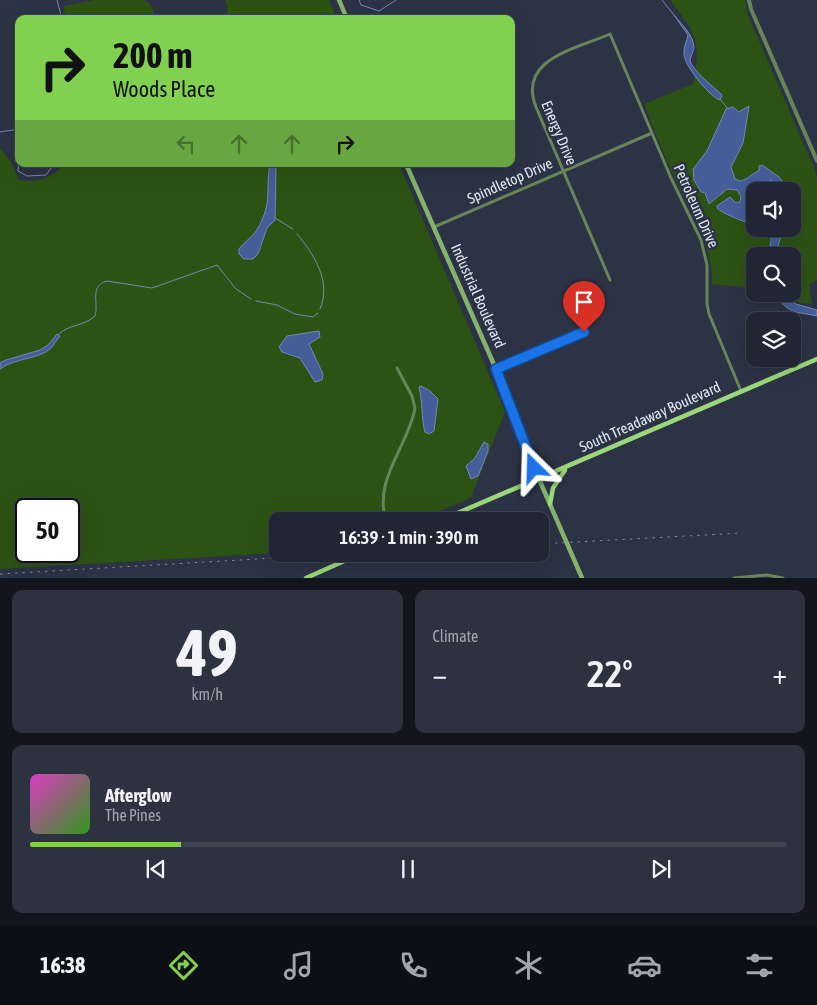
<!DOCTYPE html>
<html lang="en">
<head>
<meta charset="utf-8">
<style>
  :root { --surface:#202634; --page:#2d3240; --text:#f1f3f6; --muted:#a2a5ac; --line:#3d434f; --accent:#81d050 }
  body { margin:0; font-family:"Asap Condensed",sans-serif; background:var(--page); color:var(--text); height:100vh; display:flex; flex-direction:column; font-size:19px; white-space:nowrap }
  * { box-sizing:border-box; margin:0 }
  p { font-size:16px; color:var(--muted) }
  .icon { flex:none; width:28px; height:28px; fill:none; stroke:currentColor; stroke-width:2; stroke-linecap:round; stroke-linejoin:round }
  .map { position:relative; height:578px; overflow:hidden }
  .sheet { display:flex; flex-direction:column; gap:12px; padding:12px; background:#12151d; flex:1 }
  .sheet>* { flex:none }
  .top-card { position:absolute; left:15px; top:15px; width:500px; height:152px; border-radius:10px; box-shadow:0 5px 20px #0002,0 0 0 1px var(--line); background:#81d050; color:#111; overflow:hidden }
  .fabs { position:absolute; left:746px; top:182px; display:grid; gap:10px }
  .fabs a { display:grid; place-items:center; width:55px; height:55px; border-radius:10px; background:var(--surface); box-shadow:0 5px 20px #0002,0 0 0 1px var(--line); font-size:25px }
  .speed { position:absolute; left:15px; top:498px; display:flex; gap:10px; font-size:25px; font-weight:700; text-align:center }
  .speed>* { display:grid; place-content:center; width:65px; height:65px; border-radius:50%; background:var(--surface); box-shadow:0 5px 20px #0002,0 0 0 1px var(--line); line-height:1 }
  .speed .limit { border:2px solid #111; border-radius:8px; background:#fff; color:#111 }
  .pin { position:absolute; display:grid; place-items:center; width:42px; height:42px; color:#fff; margin:-51px -21px; border-radius:50% 50% 50% 0; rotate:-45deg; box-shadow:0 0 5px #0007 }
  .pin .icon { rotate:45deg }
  .me { position:absolute; width:55px; margin:-28px; rotate:338deg; stroke-linejoin:round; filter:drop-shadow(0 0 4px #0008) }
  .turn { display:flex; align-items:center; gap:18px; height:105px; padding:0 15px; font-size:22px }
  .turn .icon { width:65px; height:65px; stroke-width:2.5 }
  .turn b { display:block; font-size:35px; line-height:42px }
  .lanes { display:flex; align-items:center; height:48px; padding:0 15px; background:#0003; justify-content:center; gap:25px; direction:ltr }
  .lanes .off { opacity:.35 }
  .big { font-size:38px; font-weight:600; line-height:1.1 }
  .sheet .tile { flex:1; display:flex; flex-direction:column; justify-content:center; gap:8px; min-width:0; padding:0 18px; border-radius:10px; background:var(--page) }
  .sheet .dial { align-items:center; gap:0 }
  .dial b { font-size:65px; line-height:1 }
  .song { display:flex; align-items:center; gap:15px }
  .cover { width:60px; height:60px; border-radius:8px; background:linear-gradient(135deg,hsl(310 70% 55%),hsl(110 70% 35%)) }
  .played { height:5px; border-radius:2px; background:linear-gradient(90deg,var(--accent) 20%,var(--line) 20%) }
  .keys { display:flex; justify-content:space-around; direction:ltr }
  .heat { display:flex; justify-content:space-between; align-items:center; font-size:28px; direction:ltr }
  .sheet .tiles { flex:1; display:grid; gap:12px; grid-template-columns:1fr 1fr }
  .tile:last-child { grid-column:span 2 }
  .trip { position:absolute; left:269px; top:512px; width:280px; height:50px; border-radius:10px; background:var(--surface); box-shadow:0 5px 20px #0002,0 0 0 1px var(--line); font-weight:600; line-height:50px; text-align:center }
  .tab-bar { display:flex; height:80px; justify-content:space-around; align-items:center; background:#0d0f15; color:var(--muted) }
  .tab-bar .icon { width:35px; height:35px }
  .tab-bar .active { color:var(--accent) }
  .tab-bar b { font-size:22px; color:var(--text) }
  .map>svg:first-child { display:block }
</style>
</head>
<body>
<div class="map">
<svg width="817" height="578" viewBox="0 0 817 578">
  <rect width="100%" height="100%" fill="#2b3345"/>
  <g fill="#2d5314" fill-rule="evenodd">
    <path d="M94,0H144L150,4L157,19H65L64,6Z"/>
    <path d="M225,0H329L337,19H226L228,7Z"/>
    <path d="M670,0H745L748,15L817,175V280L809,284L812,304L800,303L787,294L775,300L771,294H792V256H755V288L712,284C713,243 688,209 672,173C662,150 653,127 644,104L693,84C702,41 695,33 670,0ZM755,191H792V229H755Z"/>
    <path d="M0,148L11,162L19,180C39,182 50,180 64,164H399L505,412L471,498L415,521H278L277,553L0,569ZM26,509H69V551H26Z"/>
  </g>
  <g fill="#455e9a" stroke="#7487b5">
    <path d="M674,15C681,24 693,34 694,47C694,54 687,58 692,65C700,77 713,86 722,95L720,100C711,98 682,64 684,52C684,45 687,41 688,35Z"/>
    <path d="M749,106L743,143L731,167L735,179L740,181C747,180 752,173 759,171V166L762,165L779,177L787,188L786,191H778L774,182L770,180L774,188V191H755V197L752,193L750,207L754,217L751,224C745,222 721,213 717,208V206L730,197L736,203L740,202L741,196L737,190L727,189L709,204L705,193L701,192L694,180L693,169L707,151L726,109L733,107L739,112Z"/>
    <path d="M270,164H275L276,170L275,220L267,228L258,254L253,259H244L239,254V249C244,242 254,236 258,228C273,201 265,191 270,164Z"/>
    <path d="M773,229H783L775,256H768Z"/>
    <path d="M775,294H784L796,304L817,310V316C795,311 789,315 775,294Z"/>
    <path d="M319,331L320,337L309,344L323,374L322,380L315,382L300,358L282,352L279,347L287,336Z"/>
    <path d="M57,334L60,336C56,340 54,345 51,348C41,359 14,358 0,369V363L6,360L40,350L48,345Z"/>
    <path d="M421,386L430,391L438,399L434,431L429,434L425,432C421,417 423,403 419,387Z"/>
    <path d="M484,442L488,444V451L478,476L471,479L466,466L475,458Z"/>
  </g>
  <g fill="none" stroke-linecap="round" stroke-linejoin="round">
    <g stroke="#7487b5" stroke-width="1">
      <path d="M57,0L62,19"/>
      <path d="M359,0L361,5L379,11L396,0"/>
      <path d="M662,0L674,15"/>
      <path d="M720,99L728,109"/>
      <path d="M0,132L19,129"/>
      <path d="M19,158L18,171L27,176L46,175L54,164"/>
      <path d="M275,218L293,229"/>
      <path d="M297,234C314,254 332,282 320,309"/>
      <path d="M256,301L277,305L295,314L313,317L318,313"/>
      <path d="M59,334C69,324 85,326 95,316C99,302 89,286 107,281L152,288L217,265L236,289L251,299"/>
    </g>
    <g stroke="#688559" stroke-width="3">
      <path d="M434,227L652,133"/>
      <path d="M610,280L536,107C517,59 576,49 610,34L671,178L701,240L707,265V304L709,314L741,391"/>
      <path d="M496,369L584,332"/>
      <path d="M386,521C373,479 408,447 415,408L412,396L397,368"/>
      <path d="M734,578L767,575L783,578"/>
    </g>
    <path stroke="#688559" stroke-width="4" d="M749,0L751,9L817,161"/>
    <g stroke="#85b36c" stroke-width="4.5">
      <path d="M339,0L347,19"/>
      <path d="M406,164L506,392L539,479L582,578"/>
    </g>
    <g stroke="#9bd77a" stroke-width="4.5">
      <path d="M550,504L553,488L565,470"/>
      <path d="M439,521L817,359"/>
      <path d="M306,578L360,554"/>
    </g>
    <g stroke="#818897" stroke-width="1" stroke-dasharray="2.5 5" stroke-linecap="butt">
      <path d="M540,544L741,533"/>
      <path d="M0,574L343,554"/>
    </g>
  </g>
  <g fill="none" stroke-linecap="round" stroke-linejoin="round">
    <g stroke="#114b97" stroke-width="12">
      <path id="route" d="M534,468L496,369L584,332"/>
    </g>
    <use href="#route" stroke="#1a73e8" stroke-width="9"/>
  </g>
  <g text-anchor="middle" stroke-width="5" stroke-linejoin="round" paint-order="stroke">
    <g font-size="15" fill="#e3e8f5" stroke="#2b3345">
      <text transform="translate(559 133) rotate(67)" y="5">Energy Drive</text>
      <text transform="translate(510 181) rotate(-24)" y="5">Spindletop Drive</text>
      <text transform="translate(696 206) rotate(66)" y="5">Petroleum Drive</text>
      <text transform="translate(478 296) rotate(66)" y="5">Industrial Boulevard</text>
      <text transform="translate(650 417) rotate(-24)" y="5">South Treadaway Boulevard</text>
    </g>
  </g>
</svg>
<div class="fabs">
<a><svg class="icon" aria-label="sound" viewBox="0 0 24 24"><path d="M4 9h4l5-4v14l-5-4H4zM17 9q2 3 0 6"/></svg></a>
<a><svg class="icon" aria-label="search" viewBox="0 0 24 24"><circle cx="10" cy="10" r="6"/><path d="M15 15l6 6"/></svg></a>
<a><svg class="icon" aria-label="layers" viewBox="0 0 24 24"><path d="M12 4l9 5-9 5-9-5zM3 14l9 5 9-5"/></svg></a>
</div>
<div class="speed"><div class="limit">50</div></div>
<div class="pin" style="left:584px;top:332px;background:#d93025"><svg class="icon" aria-label="arrive" viewBox="0 0 24 24"><path d="M6 21V4h12l-3 4 3 4H6"/></svg></div>
<svg class="me" style="left:534px;top:468px" viewBox="-20 -20 40 40"><path d="M0-17L14 15 0 8-14 15z" fill="#1a73e8" stroke="#fff" stroke-width="4"/></svg>
<div class="trip">16:39 · 1 min · 390 m</div>
<div class="top-card">
<div class="turn"><svg class="icon" aria-label="right" viewBox="0 0 24 24"><path d="M7 20v-9h11M14 6l5 5-5 5"/></svg><div><b>200 m</b>Woods Place</div></div>
<div class="lanes"><svg class="icon off" aria-label="left" viewBox="0 0 24 24"><path d="M17 20v-9H6M10 6l-5 5 5 5"/></svg><svg class="icon off" aria-label="ahead" viewBox="0 0 24 24"><path d="M12 20V5M6 11l6-6 6 6"/></svg><svg class="icon off" aria-label="ahead" viewBox="0 0 24 24"><path d="M12 20V5M6 11l6-6 6 6"/></svg><svg class="icon" aria-label="right" viewBox="0 0 24 24"><path d="M7 20v-9h11M14 6l5 5-5 5"/></svg></div>
</div>
</div>
<section class="sheet">
<div class="tiles">
<div class="tile dial"><b>49</b><p>km/h</p></div>
<div class="tile"><p>Climate</p>
<div class="heat"><a>−</a><b class="big">22°</b><a>+</a></div>
</div>
<div class="tile">
<div class="song"><i class="cover"></i><div><b>Afterglow</b><p>The Pines</p></div></div>
<div class="played"></div>
<div class="keys"><svg class="icon" aria-label="previous" viewBox="0 0 24 24"><path d="M18 5L8 12l10 7zM5 5v14"/></svg><svg class="icon" aria-label="pause" viewBox="0 0 24 24"><path d="M8 5v14M16 5v14"/></svg><svg class="icon" aria-label="next" viewBox="0 0 24 24"><path d="M6 5l10 7-10 7zM19 5v14"/></svg></div>
</div>
</div>
</section>
<nav class="tab-bar">
<b>16:38</b>
<svg class="icon active" aria-label="directions" viewBox="0 0 24 24"><path d="M12 3l9 9-9 9-9-9zM9 14v-3h6M13 9l2 2-2 2"/></svg>
<svg class="icon" aria-label="music" viewBox="0 0 24 24"><path d="M9 18V5l10-2v13"/><circle cx="6" cy="18" r="3"/><circle cx="16" cy="16" r="3"/></svg>
<svg class="icon" aria-label="phone" viewBox="0 0 24 24"><path d="M5 4h4l2 5-3 2q2 4 5 5l2-3 5 2v4C11 20 4 13 5 4z"/></svg>
<svg class="icon" aria-label="climate" viewBox="0 0 24 24"><path d="M12 3v18M4 7l16 10M4 17L20 7"/></svg>
<svg class="icon" aria-label="car" viewBox="0 0 24 24"><path d="M5 17H2v-5l4-1 3-4h7l3 4 3 1v5h-3M9 17h6M6 11h13"/><circle cx="7" cy="17" r="2"/><circle cx="17" cy="17" r="2"/></svg>
<svg class="icon" aria-label="filters" viewBox="0 0 24 24"><path d="M4 7h16M4 17h16"/><circle cx="9" cy="7" r="2"/><circle cx="15" cy="17" r="2"/></svg>
</nav>
</body>
</html>
